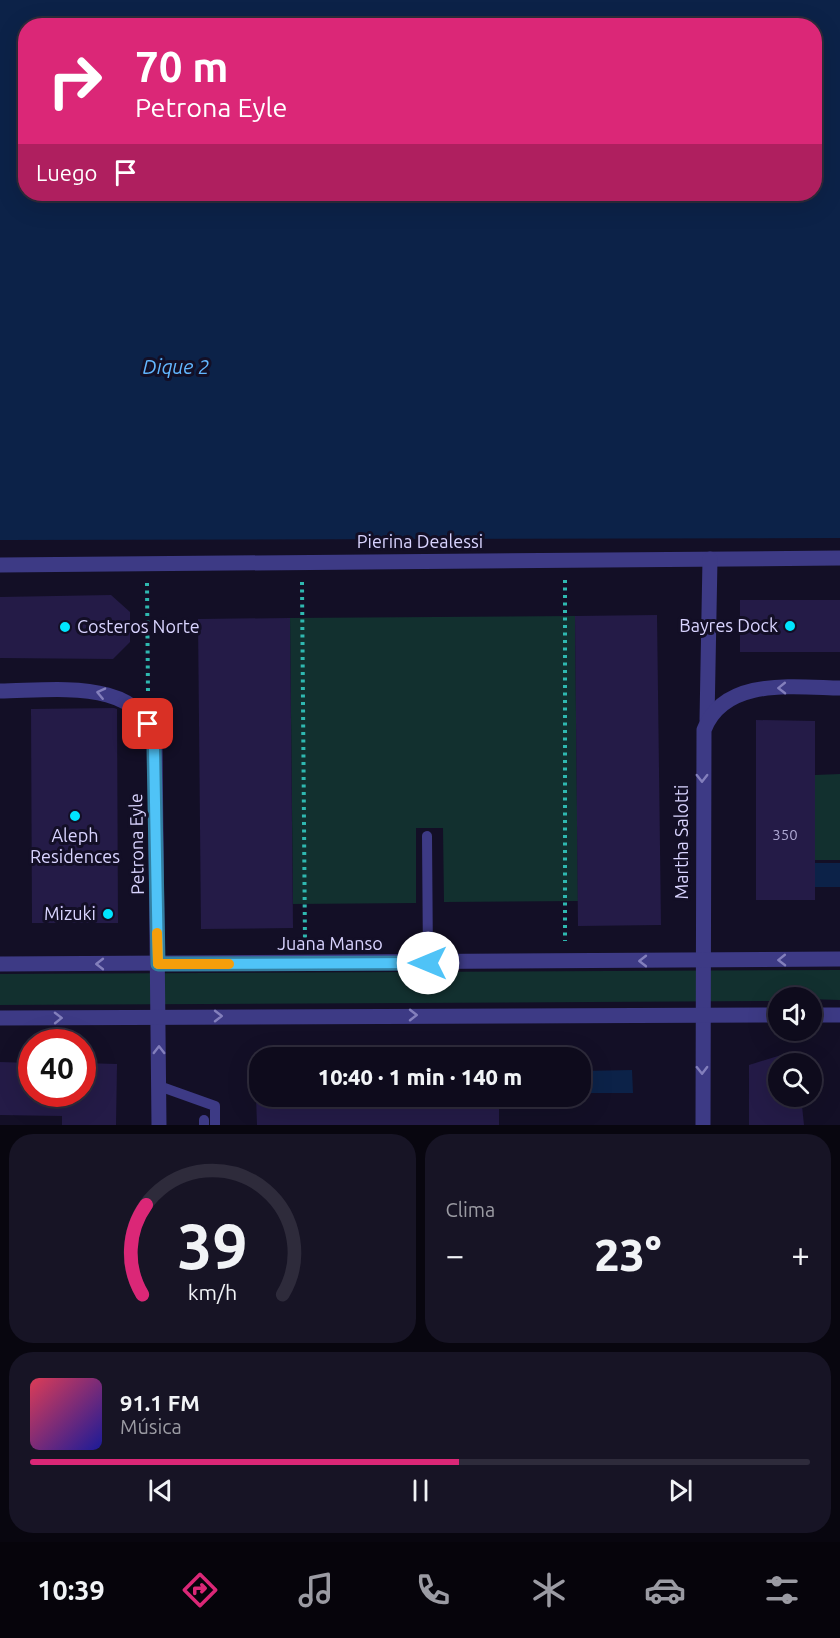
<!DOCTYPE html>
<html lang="es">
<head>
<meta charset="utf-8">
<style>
  :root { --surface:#0e0b1c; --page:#171425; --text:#f1f3f6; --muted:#9b9ba3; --line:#2e2b3b; --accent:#db2777 }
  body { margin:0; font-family:Ubuntu,sans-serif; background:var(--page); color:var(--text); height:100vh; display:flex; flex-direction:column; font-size:22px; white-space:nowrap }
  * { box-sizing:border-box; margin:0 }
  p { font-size:20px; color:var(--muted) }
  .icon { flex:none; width:33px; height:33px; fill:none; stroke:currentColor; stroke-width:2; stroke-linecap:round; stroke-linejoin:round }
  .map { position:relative; height:1125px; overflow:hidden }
  .side { display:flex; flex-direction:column; gap:9px; padding:9px; background:#08060f; flex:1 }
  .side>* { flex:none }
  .banner { position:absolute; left:18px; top:18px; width:804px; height:183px; border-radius:24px; box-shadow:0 6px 24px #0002,0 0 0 2px var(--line); background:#db2777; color:#fff; overflow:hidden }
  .tools { position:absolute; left:768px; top:987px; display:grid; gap:12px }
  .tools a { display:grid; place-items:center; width:54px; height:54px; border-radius:50%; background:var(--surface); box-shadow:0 6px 24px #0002,0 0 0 2px var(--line); font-size:30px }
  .speed { position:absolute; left:18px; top:1029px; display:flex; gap:12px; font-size:30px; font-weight:700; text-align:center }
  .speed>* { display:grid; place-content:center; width:78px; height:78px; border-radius:50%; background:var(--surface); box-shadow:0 6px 24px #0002,0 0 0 2px var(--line); line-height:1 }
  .speed .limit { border:9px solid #d22; background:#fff; color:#111 }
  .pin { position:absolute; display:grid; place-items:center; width:51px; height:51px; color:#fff; margin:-26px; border-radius:12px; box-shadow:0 3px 9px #0006 }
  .me { position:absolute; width:66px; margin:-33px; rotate:270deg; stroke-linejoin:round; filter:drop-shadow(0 0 4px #0008) }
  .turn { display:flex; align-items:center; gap:21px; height:126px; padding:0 18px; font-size:27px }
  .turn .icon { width:78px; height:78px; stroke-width:2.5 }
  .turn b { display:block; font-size:42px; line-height:51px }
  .then { display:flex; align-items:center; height:57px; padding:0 18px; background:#0003; gap:12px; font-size:22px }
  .big { font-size:45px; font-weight:800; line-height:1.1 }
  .side .widget { flex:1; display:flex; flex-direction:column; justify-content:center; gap:9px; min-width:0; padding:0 21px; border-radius:24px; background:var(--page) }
  .side .dial { align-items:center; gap:0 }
  .dial svg { height:156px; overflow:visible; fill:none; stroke:var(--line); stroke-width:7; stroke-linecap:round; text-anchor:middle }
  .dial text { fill:var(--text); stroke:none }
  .song { display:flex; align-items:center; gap:18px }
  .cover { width:72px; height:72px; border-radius:9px; background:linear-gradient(135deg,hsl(350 70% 55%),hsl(240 70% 35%)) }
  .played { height:6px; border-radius:3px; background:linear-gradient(90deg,var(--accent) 55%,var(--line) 55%) }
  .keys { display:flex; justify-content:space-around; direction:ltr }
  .heat { display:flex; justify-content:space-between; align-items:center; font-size:33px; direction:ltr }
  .side .tiles { flex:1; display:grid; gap:9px; grid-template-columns:1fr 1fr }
  .widget:last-child { grid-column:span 2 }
  .trip { position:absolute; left:249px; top:1047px; width:342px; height:60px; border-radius:24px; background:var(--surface); box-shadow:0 6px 24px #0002,0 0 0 2px var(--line); font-weight:800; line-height:60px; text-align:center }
  .tab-bar { display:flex; height:96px; justify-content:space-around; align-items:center; background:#06040b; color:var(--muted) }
  .tab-bar .icon { width:42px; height:42px }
  .tab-bar .active { color:var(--accent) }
  .tab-bar b { font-size:27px; color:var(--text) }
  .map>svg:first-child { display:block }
</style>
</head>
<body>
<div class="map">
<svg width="840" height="1125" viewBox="0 0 840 1125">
  <rect width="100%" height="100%" fill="#130f26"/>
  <g fill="#12302f">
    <path d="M575,616L578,901L444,902L443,828H416V903L293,904L290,618Z"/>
    <path d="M840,774V860H815V775Z"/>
    <path d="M840,970V1000L778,998V1001L0,1005V974Z"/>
  </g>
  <g fill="#0c2248" fill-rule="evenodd">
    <path d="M0,0H840V538L0,540ZM26,26H814V194H26Z"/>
    <rect x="815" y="863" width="25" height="24"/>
    <path d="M632,1070L633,1093H581V1071Z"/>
  </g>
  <g fill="#241b47">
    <path d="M111,595L130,612V642L113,659L0,658V597Z"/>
    <rect x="740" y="600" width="100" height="52"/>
    <path d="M657,615L661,925L578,926L575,616Z"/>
    <path d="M290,618L293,928L201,929L198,619Z"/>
    <path d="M114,708L117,709L118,923H32L31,709Z"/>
    <path d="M756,720L815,721V900H756Z"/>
    <path d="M794,1051L796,1064H778V1096H801L804,1125H749V1065Z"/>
    <path d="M0,1062L32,1063V1094H82V1063L117,1064L116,1125H62V1116L0,1115Z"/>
    <path d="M256,1096H499V1125H257Z"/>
  </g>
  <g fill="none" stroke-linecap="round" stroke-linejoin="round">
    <g stroke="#2fb8b0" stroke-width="4" stroke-dasharray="3 4.5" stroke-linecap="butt">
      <path d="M565,580V941"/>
      <path d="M302,582L305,943"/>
      <path d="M147,583L148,693"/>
    </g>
    <g stroke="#3d3a85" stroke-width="10">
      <path d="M427,836L428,962"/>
      <path d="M159,1086L215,1106V1125"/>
      <path d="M204,1120V1125"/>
    </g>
    <g stroke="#3d3a85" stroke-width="15">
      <path d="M0,565L840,558"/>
      <path d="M707,720L710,559"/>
    </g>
    <g stroke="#3d3a85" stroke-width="15">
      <path d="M0,691C52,691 148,675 155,748L159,1125"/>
      <path d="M703,1125L704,730C724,677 794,687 840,688"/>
    </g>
    <g stroke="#3d3a85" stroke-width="15">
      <path d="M0,964L840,959"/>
      <path d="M812,1015H840"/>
      <path d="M0,1018L778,1015"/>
    </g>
  </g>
  <defs><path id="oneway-chevron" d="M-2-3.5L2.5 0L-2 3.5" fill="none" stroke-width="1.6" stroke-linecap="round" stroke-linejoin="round" transform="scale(1.5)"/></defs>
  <g stroke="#837fbc">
    <use href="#oneway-chevron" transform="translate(782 688) rotate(179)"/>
    <use href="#oneway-chevron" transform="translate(101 693) rotate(-167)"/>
    <use href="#oneway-chevron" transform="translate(702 778) rotate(90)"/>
    <use href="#oneway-chevron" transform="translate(782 960) rotate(179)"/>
    <use href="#oneway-chevron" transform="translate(643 961) rotate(180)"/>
    <use href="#oneway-chevron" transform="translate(100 964) rotate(-180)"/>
    <use href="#oneway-chevron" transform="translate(413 1015)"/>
    <use href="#oneway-chevron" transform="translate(218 1016)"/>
    <use href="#oneway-chevron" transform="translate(58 1018) rotate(-1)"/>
    <use href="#oneway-chevron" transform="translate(159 1050) rotate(-90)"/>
    <use href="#oneway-chevron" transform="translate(702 1070) rotate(89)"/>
  </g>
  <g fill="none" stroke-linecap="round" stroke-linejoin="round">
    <g stroke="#337fa1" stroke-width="15">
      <path id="route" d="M148,724L154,748L158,964L428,963"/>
    </g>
    <use href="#route" stroke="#4fc3f7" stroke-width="10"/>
    <path stroke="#f59e0b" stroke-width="10" d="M157,933L158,964H229"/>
  </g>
  <g fill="#00e5ff" stroke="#130f26" stroke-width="2">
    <circle cx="790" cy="626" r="6"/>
    <circle cx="65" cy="627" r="6"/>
    <circle cx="75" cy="816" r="6"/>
    <circle cx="108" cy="914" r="6"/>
  </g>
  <g text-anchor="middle" stroke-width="6" stroke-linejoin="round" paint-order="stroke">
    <g font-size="15" fill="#aca6d1">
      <text x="785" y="840">350</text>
    </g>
    <g font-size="18" fill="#d9d4ff" stroke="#130f26">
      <text x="420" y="548">Pierina Dealessi</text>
      <text transform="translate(682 842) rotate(-90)" y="6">Martha Salotti</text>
      <text transform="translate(137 844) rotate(-91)" y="6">Petrona Eyle</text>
      <text x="330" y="950">Juana Manso</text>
    </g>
    <g font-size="18" fill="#d9d4ff" stroke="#130f26" text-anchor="end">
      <text x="778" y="632">Bayres Dock</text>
      <text x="77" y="633" text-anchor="start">Costeros Norte</text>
      <text x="75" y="842" text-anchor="middle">Aleph<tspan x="75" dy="21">Residences</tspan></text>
      <text x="96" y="920">Mizuki</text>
    </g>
    <g font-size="20" font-style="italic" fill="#62b6ff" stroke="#130f26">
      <text x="176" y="374">Dique 2</text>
    </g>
  </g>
</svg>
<div class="tools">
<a><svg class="icon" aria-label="sound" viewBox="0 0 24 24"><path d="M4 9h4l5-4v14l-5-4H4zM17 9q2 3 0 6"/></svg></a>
<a><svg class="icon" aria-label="search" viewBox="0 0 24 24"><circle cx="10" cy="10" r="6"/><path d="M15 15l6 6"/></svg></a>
</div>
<div class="speed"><div class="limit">40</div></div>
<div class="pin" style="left:148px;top:724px;background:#d93025"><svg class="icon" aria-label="arrive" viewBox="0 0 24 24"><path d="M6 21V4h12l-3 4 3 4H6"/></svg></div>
<svg class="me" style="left:428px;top:963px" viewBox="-20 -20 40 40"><circle r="19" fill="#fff"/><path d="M0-13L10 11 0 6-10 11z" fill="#4fc3f7"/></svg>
<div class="trip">10:40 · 1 min · 140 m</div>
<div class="banner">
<div class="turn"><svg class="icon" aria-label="right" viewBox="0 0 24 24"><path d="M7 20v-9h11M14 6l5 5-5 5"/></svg><div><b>70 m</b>Petrona Eyle</div></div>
<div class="then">Luego<svg class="icon" aria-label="arrive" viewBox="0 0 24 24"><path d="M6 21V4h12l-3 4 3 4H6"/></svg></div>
</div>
</div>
<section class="side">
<div class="tiles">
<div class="widget dial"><svg viewBox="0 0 100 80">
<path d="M14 69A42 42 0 1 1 86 69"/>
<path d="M14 69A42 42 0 0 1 16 23" stroke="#db2777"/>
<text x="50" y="56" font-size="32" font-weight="700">39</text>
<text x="50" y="72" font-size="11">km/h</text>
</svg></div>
<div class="widget"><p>Clima</p>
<div class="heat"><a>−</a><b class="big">23°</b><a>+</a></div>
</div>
<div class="widget">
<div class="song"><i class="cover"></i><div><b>91.1 FM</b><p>Música</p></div></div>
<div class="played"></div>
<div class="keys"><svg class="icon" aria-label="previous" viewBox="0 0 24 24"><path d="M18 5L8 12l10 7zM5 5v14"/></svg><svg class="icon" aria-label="pause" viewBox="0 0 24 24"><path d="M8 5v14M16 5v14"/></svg><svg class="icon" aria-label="next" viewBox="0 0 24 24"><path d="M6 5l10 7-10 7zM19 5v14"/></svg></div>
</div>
</div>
</section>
<nav class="tab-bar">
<b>10:39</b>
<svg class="icon active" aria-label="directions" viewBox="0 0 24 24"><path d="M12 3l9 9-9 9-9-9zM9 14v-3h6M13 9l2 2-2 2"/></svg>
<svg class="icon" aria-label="music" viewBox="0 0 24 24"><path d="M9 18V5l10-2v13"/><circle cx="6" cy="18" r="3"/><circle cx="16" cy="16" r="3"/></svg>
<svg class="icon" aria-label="phone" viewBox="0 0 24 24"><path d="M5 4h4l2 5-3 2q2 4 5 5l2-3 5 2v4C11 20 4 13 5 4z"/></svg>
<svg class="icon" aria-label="climate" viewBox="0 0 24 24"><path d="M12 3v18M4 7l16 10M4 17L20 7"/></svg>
<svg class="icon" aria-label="car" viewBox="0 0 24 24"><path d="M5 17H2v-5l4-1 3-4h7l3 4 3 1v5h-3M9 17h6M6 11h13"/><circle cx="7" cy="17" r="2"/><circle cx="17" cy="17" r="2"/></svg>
<svg class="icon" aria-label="filters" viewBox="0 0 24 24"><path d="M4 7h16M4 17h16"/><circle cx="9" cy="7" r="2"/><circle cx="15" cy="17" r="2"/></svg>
</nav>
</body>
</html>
